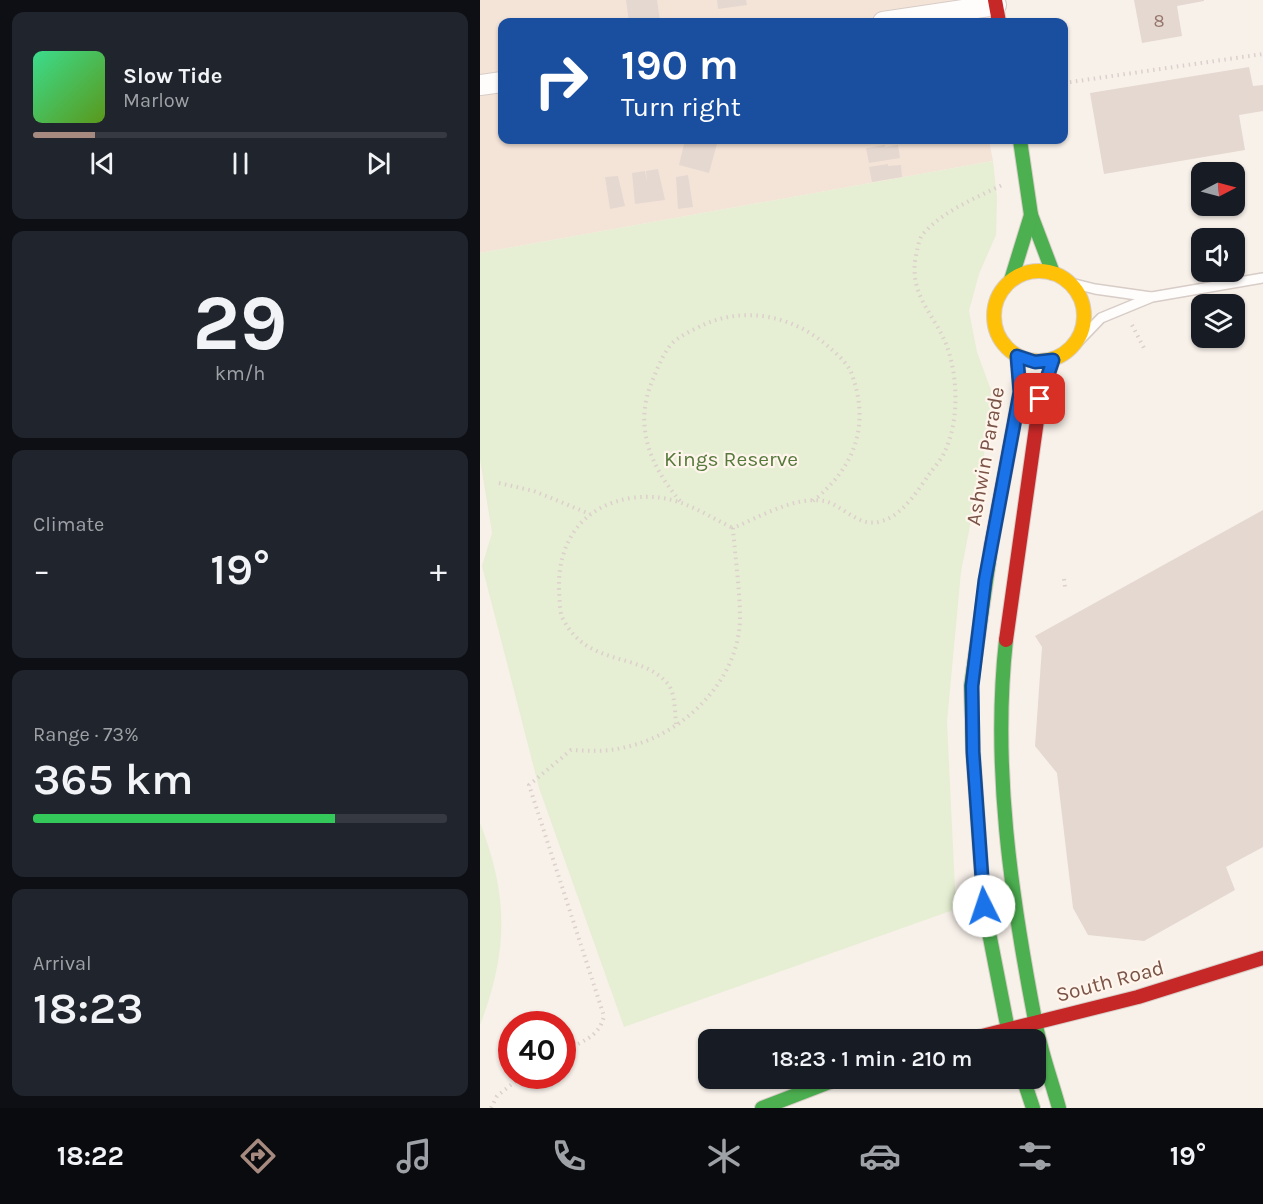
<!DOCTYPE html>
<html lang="en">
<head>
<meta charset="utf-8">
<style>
  :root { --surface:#171b24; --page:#20242c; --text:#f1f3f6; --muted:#9ea1a6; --line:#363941; --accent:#a68a7f }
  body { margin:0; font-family:Karla,sans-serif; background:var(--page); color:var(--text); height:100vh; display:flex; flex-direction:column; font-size:22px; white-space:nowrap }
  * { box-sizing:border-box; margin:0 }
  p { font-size:20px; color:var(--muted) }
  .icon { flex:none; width:33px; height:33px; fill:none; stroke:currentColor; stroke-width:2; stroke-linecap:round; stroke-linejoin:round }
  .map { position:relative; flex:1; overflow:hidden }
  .sheet { display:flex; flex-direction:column; gap:12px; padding:12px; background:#0d0f14; width:480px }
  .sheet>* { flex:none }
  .top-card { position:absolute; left:18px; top:18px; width:570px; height:126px; border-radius:12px; box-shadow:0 2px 4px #0004; background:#1a4fa0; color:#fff; overflow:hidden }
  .needle { width:39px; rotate:84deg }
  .controls { position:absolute; left:711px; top:162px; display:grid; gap:12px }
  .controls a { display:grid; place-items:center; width:54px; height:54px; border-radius:12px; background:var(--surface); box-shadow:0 2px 4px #0004; font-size:30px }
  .speed { position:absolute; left:18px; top:1011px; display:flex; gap:12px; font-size:30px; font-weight:700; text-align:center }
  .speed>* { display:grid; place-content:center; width:78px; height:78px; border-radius:50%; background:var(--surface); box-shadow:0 2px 4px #0004; line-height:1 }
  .speed .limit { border:9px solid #d22; background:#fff; color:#111 }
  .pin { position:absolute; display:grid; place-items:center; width:51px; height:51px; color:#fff; margin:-26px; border-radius:12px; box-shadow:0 3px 9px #0006 }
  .me { position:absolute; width:66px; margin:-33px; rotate:356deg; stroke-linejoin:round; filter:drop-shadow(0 0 4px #0008) }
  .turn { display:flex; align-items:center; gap:21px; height:126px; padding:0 24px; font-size:27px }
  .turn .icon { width:78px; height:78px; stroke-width:2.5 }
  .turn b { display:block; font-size:42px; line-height:51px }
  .big { font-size:45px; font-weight:600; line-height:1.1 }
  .sheet .card { flex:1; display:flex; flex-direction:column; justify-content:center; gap:9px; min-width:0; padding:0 21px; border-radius:12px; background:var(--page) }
  .sheet .dial { align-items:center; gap:0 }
  .dial b { font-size:78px; line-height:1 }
  .song { display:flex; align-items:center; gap:18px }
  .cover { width:72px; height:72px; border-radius:9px; background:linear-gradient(135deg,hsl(150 70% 55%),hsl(90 70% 35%)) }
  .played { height:6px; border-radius:3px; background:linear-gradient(90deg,var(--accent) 15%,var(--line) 15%) }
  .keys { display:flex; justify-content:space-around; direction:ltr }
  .heat { display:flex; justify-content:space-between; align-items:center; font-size:33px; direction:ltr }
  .charge { height:9px; border-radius:4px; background:linear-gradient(90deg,#34c759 73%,var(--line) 0) }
  .trip { position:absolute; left:218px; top:1029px; width:348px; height:60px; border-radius:12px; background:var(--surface); box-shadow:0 2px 4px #0004; font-weight:600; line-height:60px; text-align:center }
  .menu { display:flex; height:96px; justify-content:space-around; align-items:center; background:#090b0e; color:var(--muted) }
  .menu .icon { width:42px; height:42px }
  .menu .active { color:var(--accent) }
  .menu b { font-size:27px; color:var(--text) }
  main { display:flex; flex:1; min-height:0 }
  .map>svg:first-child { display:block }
</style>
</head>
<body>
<main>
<section class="sheet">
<div class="card">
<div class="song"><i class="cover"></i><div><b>Slow Tide</b><p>Marlow</p></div></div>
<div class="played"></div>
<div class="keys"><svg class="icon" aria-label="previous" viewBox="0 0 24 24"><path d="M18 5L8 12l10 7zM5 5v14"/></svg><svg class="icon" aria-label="pause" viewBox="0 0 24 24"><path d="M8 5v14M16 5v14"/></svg><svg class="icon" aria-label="next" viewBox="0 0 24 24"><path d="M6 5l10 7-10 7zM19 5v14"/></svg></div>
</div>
<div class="card dial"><b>29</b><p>km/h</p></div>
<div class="card"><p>Climate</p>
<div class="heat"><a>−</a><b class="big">19°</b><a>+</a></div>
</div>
<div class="card"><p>Range · 73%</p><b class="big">365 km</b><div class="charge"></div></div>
<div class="card"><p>Arrival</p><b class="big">18:23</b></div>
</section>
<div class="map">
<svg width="783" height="1108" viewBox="0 0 783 1108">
  <rect width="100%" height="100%" fill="#f8f1ea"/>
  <path fill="#f4e4d8" d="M0,0H486L490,22H22V140H509L513,161L0,253Z"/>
  <g fill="#e6efd3">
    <path d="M513,161L517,197L516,235L499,274L489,311L497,352L511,390L509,429L481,572L467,722L476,909L144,1027L59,788L2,566L12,533L0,459V253Z"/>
    <path d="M0,823C29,897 28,952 0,1025Z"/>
  </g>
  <g fill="#e5d8d1">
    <path d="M146,0H177L180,20L149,22Z"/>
    <path d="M237,0H266L267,5L238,9Z"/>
    <path d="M654,0H724V1L697,6L702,36L662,43Z"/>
    <path d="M769,67L773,86L783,85V111L759,115L765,150L624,174L610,93Z"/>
    <path d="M205,140H238L229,173L199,165Z"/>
    <path d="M405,145V147L418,145L420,158L389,163L386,148Z"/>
    <path d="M408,164V166L421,165L422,177L392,182L389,167Z"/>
    <path d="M178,169L185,200L155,204L152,173L165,171L167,182L166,171Z"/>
    <path d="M208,175L213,207L198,209L196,177Z"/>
    <path d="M138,176L145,206L130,209L125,177Z"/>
    <path d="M783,510V847L746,867L755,890L664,941L608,935L593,908L577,773L555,746L562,647L555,636Z"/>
  </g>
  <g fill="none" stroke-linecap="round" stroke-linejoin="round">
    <g stroke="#d7ccc6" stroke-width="12">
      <g id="lane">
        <path d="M591,283L615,289L671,297"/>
        <path d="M595,345L621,318L672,297L783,278"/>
      </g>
    </g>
    <g stroke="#d7ccc6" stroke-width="22">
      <g id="street">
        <path d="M403,22L516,5"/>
        <path d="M0,85L22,82"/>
      </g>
    </g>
    <g stroke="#d9cec8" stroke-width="16">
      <g id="fast">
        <path d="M540,140L551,215L573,273"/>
        <path d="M531,280L551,215"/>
        <path d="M511,547L491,686L493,752L504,907L530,1040"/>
        <path d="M526,640C512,766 531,896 555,1020C560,1050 571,1079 579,1108"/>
        <path d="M543,1078L553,1108"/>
        <path d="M282,1108L360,1078"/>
      </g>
    </g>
    <g stroke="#d9cec8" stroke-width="16">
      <circle id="slow" cx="559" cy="316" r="45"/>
    </g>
    <g stroke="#d9cec8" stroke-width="16">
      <g id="jam">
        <path d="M515,0L519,22"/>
        <path d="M511,547L540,392L537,356"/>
        <path d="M526,640L560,399L573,360"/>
        <path d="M486,1040L658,997L783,958"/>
      </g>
    </g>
    <g stroke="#dcd0cc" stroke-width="4" stroke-dasharray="1.5 4.5" stroke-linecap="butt">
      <path d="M584,83L783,54"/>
      <path d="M652,325L664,348"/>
      <path d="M19,483L54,491L110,514"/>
      <path d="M200,501C171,467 154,428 171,384C176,372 181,358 189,347C196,337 213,330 223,325C267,305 316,317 350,348C357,354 367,363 371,372C391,425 375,467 333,501"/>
      <path d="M584,579L585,587"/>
      <path d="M196,724C195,712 195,693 188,684C160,651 108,668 83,619C79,612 80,600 79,592C77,543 101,506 151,498C194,492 216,510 253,528"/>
      <path d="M82,1052C100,1042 119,1038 124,1016L49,785L91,750C110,751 128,752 146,747C203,735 259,680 260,619C260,589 255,558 253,528C280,517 314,496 344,501C363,505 379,529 402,521C423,515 438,490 450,473C455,466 462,459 465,451C478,423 478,386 470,356C460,316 425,298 437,251C438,246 439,239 443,234C464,210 496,198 524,184"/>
      <path d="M11,1108L17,1096L42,1076"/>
    </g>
    <use href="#lane" stroke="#fefdfc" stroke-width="9"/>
    <use href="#street" stroke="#fefdfc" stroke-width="20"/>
    <use href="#fast" stroke="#4caf50" stroke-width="14"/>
    <use href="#slow" stroke="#ffc107" stroke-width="14"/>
    <use href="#jam" stroke="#c62828" stroke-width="14"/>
  </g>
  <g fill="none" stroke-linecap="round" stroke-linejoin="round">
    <g stroke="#114b97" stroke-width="15">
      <path id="route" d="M504,906L493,752L492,686L505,580L540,392L537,356L555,362L573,360L560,399"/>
    </g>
    <use href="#route" stroke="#1a73e8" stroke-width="10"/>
  </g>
  <g text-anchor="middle" stroke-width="4.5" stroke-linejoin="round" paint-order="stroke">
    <g font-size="18" fill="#96766b">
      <text x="679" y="27">8</text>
    </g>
    <g font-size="21" fill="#7a5346" stroke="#fff5ec">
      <text transform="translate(505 456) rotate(-80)" y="7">Ashwin Parade</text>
      <text transform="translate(630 981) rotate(-15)" y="7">South Road</text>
    </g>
    <g font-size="21" fill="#557a3b" stroke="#fff5ec">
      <text x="251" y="466">Kings Reserve</text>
    </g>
  </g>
</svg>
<div class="controls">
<a><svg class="needle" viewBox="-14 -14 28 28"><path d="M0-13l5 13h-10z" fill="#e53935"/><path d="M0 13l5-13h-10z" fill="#9ea1a6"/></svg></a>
<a><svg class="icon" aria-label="sound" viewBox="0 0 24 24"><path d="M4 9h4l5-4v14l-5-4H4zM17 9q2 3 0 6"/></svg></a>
<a><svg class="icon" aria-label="layers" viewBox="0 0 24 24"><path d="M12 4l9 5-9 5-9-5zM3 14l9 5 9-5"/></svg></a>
</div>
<div class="speed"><div class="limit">40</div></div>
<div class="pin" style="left:560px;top:399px;background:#d93025"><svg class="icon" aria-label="arrive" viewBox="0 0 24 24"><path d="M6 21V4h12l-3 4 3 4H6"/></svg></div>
<svg class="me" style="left:504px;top:906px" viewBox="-20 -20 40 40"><circle r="19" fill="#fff"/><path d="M0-13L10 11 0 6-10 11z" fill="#1a73e8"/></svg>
<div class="trip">18:23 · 1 min · 210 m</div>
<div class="top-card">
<div class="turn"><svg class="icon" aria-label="right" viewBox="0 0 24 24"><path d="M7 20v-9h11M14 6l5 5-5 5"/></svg><div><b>190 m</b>Turn right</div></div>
</div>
</div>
</main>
<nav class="menu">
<b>18:22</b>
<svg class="icon active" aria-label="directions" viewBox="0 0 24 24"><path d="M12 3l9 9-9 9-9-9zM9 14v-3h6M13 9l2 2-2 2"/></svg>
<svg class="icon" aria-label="music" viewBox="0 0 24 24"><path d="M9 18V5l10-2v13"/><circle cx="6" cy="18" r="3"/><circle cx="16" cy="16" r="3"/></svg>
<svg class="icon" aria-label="phone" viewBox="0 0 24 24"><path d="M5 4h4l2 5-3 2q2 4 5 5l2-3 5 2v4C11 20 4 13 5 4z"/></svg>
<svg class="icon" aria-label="climate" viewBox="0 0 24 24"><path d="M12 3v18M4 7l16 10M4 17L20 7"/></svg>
<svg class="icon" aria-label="car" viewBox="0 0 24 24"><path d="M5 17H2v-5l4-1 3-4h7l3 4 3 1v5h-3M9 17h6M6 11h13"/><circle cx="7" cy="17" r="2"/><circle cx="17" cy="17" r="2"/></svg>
<svg class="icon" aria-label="filters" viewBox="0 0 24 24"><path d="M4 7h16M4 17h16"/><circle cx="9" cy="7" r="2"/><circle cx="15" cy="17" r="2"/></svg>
<b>19°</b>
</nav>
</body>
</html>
